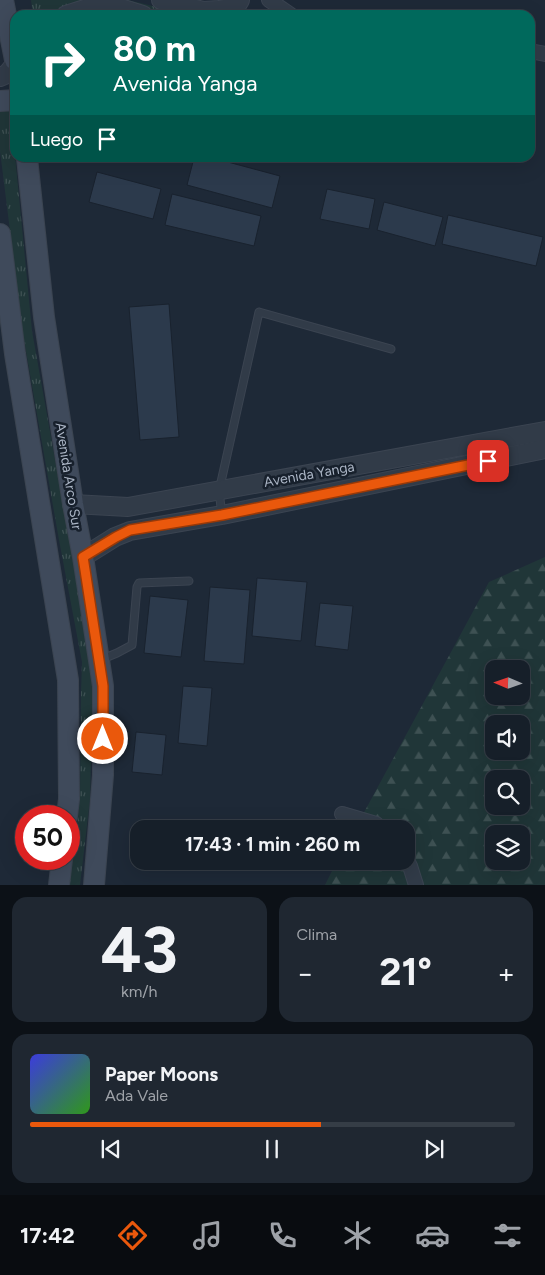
<!DOCTYPE html>
<html lang="es">
<head>
<meta charset="utf-8">
<style>
  :root { --surface:#161f29; --page:#1f2731; --text:#f1f3f6; --muted:#9ea2a8; --line:#353d46; --accent:#ea580c }
  body { margin:0; font-family:Figtree,sans-serif; background:var(--page); color:var(--text); height:100vh; display:flex; flex-direction:column; font-size:19px; white-space:nowrap }
  * { box-sizing:border-box; margin:0 }
  p { font-size:16px; color:var(--muted) }
  .icon { flex:none; width:28px; height:28px; fill:none; stroke:currentColor; stroke-width:2; stroke-linecap:round; stroke-linejoin:round }
  .map { position:relative; height:885px; overflow:hidden }
  .sheet { display:flex; flex-direction:column; gap:12px; padding:12px; background:#0c1117; flex:1 }
  .sheet>* { flex:none }
  .top-card { position:absolute; left:10px; top:10px; width:525px; height:152px; border-radius:15px; box-shadow:0 5px 20px #0002,0 0 0 1px var(--line); background:#00695c; color:#fff; overflow:hidden }
  .needle { width:32px; rotate:272deg }
  .tools { position:absolute; left:485px; top:660px; display:grid; gap:10px }
  .tools a { display:grid; place-items:center; width:45px; height:45px; border-radius:10px; background:var(--surface); box-shadow:0 5px 20px #0002,0 0 0 1px var(--line); font-size:25px }
  .speed { position:absolute; left:15px; top:805px; display:flex; gap:10px; font-size:25px; font-weight:700; text-align:center }
  .speed>* { display:grid; place-content:center; width:65px; height:65px; border-radius:50%; background:var(--surface); box-shadow:0 5px 20px #0002,0 0 0 1px var(--line); line-height:1 }
  .speed .limit { border:8px solid #d22; background:#fff; color:#111 }
  .pin { position:absolute; display:grid; place-items:center; width:42px; height:42px; color:#fff; margin:-21px; border-radius:10px; box-shadow:0 2px 8px #0006 }
  .me { position:absolute; width:55px; margin:-28px; rotate:0deg; stroke-linejoin:round; filter:drop-shadow(0 0 4px #0008) }
  .turn { display:flex; align-items:center; gap:18px; height:105px; padding:0 20px; font-size:22px }
  .turn .icon { width:65px; height:65px; stroke-width:2.5 }
  .turn b { display:block; font-size:35px; line-height:42px }
  .then { display:flex; align-items:center; height:48px; padding:0 20px; background:#0003; gap:10px; font-size:19px }
  .big { font-size:38px; font-weight:700; line-height:1.1 }
  .sheet .widget { flex:1; display:flex; flex-direction:column; justify-content:center; gap:8px; min-width:0; padding:0 18px; border-radius:15px; background:var(--page) }
  .sheet .dial { align-items:center; gap:0 }
  .dial b { font-size:65px; line-height:1 }
  .song { display:flex; align-items:center; gap:15px }
  .cover { width:60px; height:60px; border-radius:8px; background:linear-gradient(135deg,hsl(240 70% 55%),hsl(110 70% 35%)) }
  .played { height:5px; border-radius:2px; background:linear-gradient(90deg,var(--accent) 60%,var(--line) 60%) }
  .keys { display:flex; justify-content:space-around; direction:ltr }
  .heat { display:flex; justify-content:space-between; align-items:center; font-size:28px; direction:ltr }
  .sheet .tiles { flex:1; display:grid; gap:12px; grid-template-columns:1fr 1fr }
  .widget:last-child { grid-column:span 2 }
  .trip { position:absolute; left:130px; top:820px; width:285px; height:50px; border-radius:15px; background:var(--surface); box-shadow:0 5px 20px #0002,0 0 0 1px var(--line); font-weight:700; line-height:50px; text-align:center }
  .menu { display:flex; height:80px; justify-content:space-around; align-items:center; background:#090c10; color:var(--muted) }
  .menu .icon { width:35px; height:35px }
  .menu .on { color:var(--accent) }
  .menu b { font-size:22px; color:var(--text) }
  .map>svg:first-child { display:block }
</style>
</head>
<body>
<div class="map">
<svg width="545" height="885" viewBox="0 0 545 885">
  <defs>
    <pattern id="grass-tufts" width="24" height="20" patternUnits="userSpaceOnUse" patternTransform="scale(1.25)"><rect width="24" height="20" fill="#203638"/><path d="M3 7l-1-3M5 7V3M7 7l1-3M15 17l-1-3M17 17v-4M19 17l1-3" fill="none" stroke="#3e5153"/></pattern>
    <pattern id="forest-firs" width="22" height="20" patternUnits="userSpaceOnUse" patternTransform="scale(1.25)"><rect width="22" height="20" fill="#203638"/><path d="M5 1l3.5 6h-7zM16 11l3.5 6h-7z" fill="#3e5153"/></pattern>
  </defs>
  <rect width="100%" height="100%" fill="#1e2937"/>
  <g fill="url(#grass-tufts)">
    <path d="M31,0H82L57,15H33Z"/>
    <path d="M101,0H128L189,15H164Z"/>
    <path d="M15,102V107L11,114L32,331L91,661L93,684L90,799L80,885H69L80,798L81,692L82,662L59,540L23,334L0,151V112Z"/>
  </g>
  <path fill="url(#forest-firs)" fill-rule="evenodd" d="M545,557V885H325L337,861H406V829H355L489,582ZM494,669H521V696H494ZM494,724H521V751H494ZM494,779H521V806H494ZM494,834H521V861H494Z"/>
  <g fill="#2c3a4c" stroke="#19222e">
    <path d="M194,158H213L280,176L272,208L187,185Z"/>
    <path d="M97,172L161,189L153,219L89,202Z"/>
    <path d="M327,189L375,199L369,229L320,219Z"/>
    <path d="M172,194L261,216L254,246L165,225Z"/>
    <path d="M384,202L443,217L435,246L377,230Z"/>
    <path d="M448,215L543,237L536,266L442,244Z"/>
    <path d="M169,304L179,437L140,440L129,307Z"/>
    <path d="M257,578L307,582L301,641L252,636Z"/>
    <path d="M210,587L250,590L244,664L204,661Z"/>
    <path d="M150,596L188,600L181,657L144,653Z"/>
    <path d="M320,603L353,606L348,650L315,646Z"/>
    <path d="M183,686L212,688L207,746L178,743Z"/>
    <path d="M136,732L166,735L162,775L132,772Z"/>
  </g>
  <g fill="none" stroke-linecap="round" stroke-linejoin="round">
    <g stroke="#3b4451" stroke-width="9">
      <g id="service">
        <path d="M222,515L219,491L259,312L391,349"/>
        <path d="M100,660L117,653L132,645L137,587L139,583L189,581"/>
      </g>
    </g>
    <g stroke="#3b4451" stroke-width="16">
      <g id="minor">
        <path d="M269,0L291,15"/>
        <path d="M530,51L545,54"/>
        <path d="M342,814L376,824L382,829"/>
        <path d="M406,858L410,866L416,885"/>
      </g>
    </g>
    <g stroke="#3b4451" stroke-width="20">
      <g id="tertiary">
        <path d="M161,0L203,11L219,10L235,7L237,5L240,0"/>
        <path d="M66,15L94,6L117,7L143,15"/>
        <path d="M0,77L7,74L15,64"/>
        <path d="M73,504L128,507L545,431"/>
        <path d="M83,557L115,537L130,531L222,515L545,449"/>
      </g>
    </g>
    <g stroke="#3b4451" stroke-width="22">
      <g id="secondary">
        <path d="M3,0L15,60"/>
        <path d="M0,101L15,100"/>
        <path d="M27,158L44,317L73,504L83,557L103,686V775L94,885"/>
        <path d="M0,234L15,354L68,680L69,799L67,816"/>
        <path d="M59,885L62,859"/>
      </g>
    </g>
    <use href="#service" stroke="#313b48" stroke-width="7"/>
    <use href="#minor" stroke="#313b48" stroke-width="14"/>
    <use href="#tertiary" stroke="#313b48" stroke-width="18"/>
    <use href="#secondary" stroke="#3f4a5b" stroke-width="20"/>
  </g>
  <g fill="none" stroke-linecap="round" stroke-linejoin="round">
    <g stroke="#983908" stroke-width="12">
      <path id="route" d="M103,739V686L83,557L116,537L130,530L222,515L488,461"/>
    </g>
    <use href="#route" stroke="#ea580c" stroke-width="9"/>
  </g>
  <g text-anchor="middle" stroke-width="5" stroke-linejoin="round" paint-order="stroke">
    <g font-size="14" fill="#abb5c5" stroke="#17202c">
      <text transform="translate(309 474) rotate(-10)" y="5">Avenida Yanga</text>
      <text transform="translate(69 476) rotate(81)" y="5">Avenida Arco Sur</text>
    </g>
  </g>
</svg>
<div class="tools">
<a><svg class="needle" viewBox="-14 -14 28 28"><path d="M0-13l5 13h-10z" fill="#e53935"/><path d="M0 13l5-13h-10z" fill="#9ea2a8"/></svg></a>
<a><svg class="icon" aria-label="sound" viewBox="0 0 24 24"><path d="M4 9h4l5-4v14l-5-4H4zM17 9q2 3 0 6"/></svg></a>
<a><svg class="icon" aria-label="search" viewBox="0 0 24 24"><circle cx="10" cy="10" r="6"/><path d="M15 15l6 6"/></svg></a>
<a><svg class="icon" aria-label="layers" viewBox="0 0 24 24"><path d="M12 4l9 5-9 5-9-5zM3 14l9 5 9-5"/></svg></a>
</div>
<div class="speed"><div class="limit">50</div></div>
<div class="pin" style="left:488px;top:461px;background:#d93025"><svg class="icon" aria-label="arrive" viewBox="0 0 24 24"><path d="M6 21V4h12l-3 4 3 4H6"/></svg></div>
<svg class="me" style="left:103px;top:739px" viewBox="-20 -20 40 40"><circle r="17" fill="#ea580c" stroke="#fff" stroke-width="3"/><path d="M0-11L8 9 0 5-8 9z" fill="#fff"/></svg>
<div class="trip">17:43 · 1 min · 260 m</div>
<div class="top-card">
<div class="turn"><svg class="icon" aria-label="right" viewBox="0 0 24 24"><path d="M7 20v-9h11M14 6l5 5-5 5"/></svg><div><b>80 m</b>Avenida Yanga</div></div>
<div class="then">Luego<svg class="icon" aria-label="arrive" viewBox="0 0 24 24"><path d="M6 21V4h12l-3 4 3 4H6"/></svg></div>
</div>
</div>
<section class="sheet">
<div class="tiles">
<div class="widget dial"><b>43</b><p>km/h</p></div>
<div class="widget"><p>Clima</p>
<div class="heat"><a>−</a><b class="big">21°</b><a>+</a></div>
</div>
<div class="widget">
<div class="song"><i class="cover"></i><div><b>Paper Moons</b><p>Ada Vale</p></div></div>
<div class="played"></div>
<div class="keys"><svg class="icon" aria-label="previous" viewBox="0 0 24 24"><path d="M18 5L8 12l10 7zM5 5v14"/></svg><svg class="icon" aria-label="pause" viewBox="0 0 24 24"><path d="M8 5v14M16 5v14"/></svg><svg class="icon" aria-label="next" viewBox="0 0 24 24"><path d="M6 5l10 7-10 7zM19 5v14"/></svg></div>
</div>
</div>
</section>
<nav class="menu">
<b>17:42</b>
<svg class="icon on" aria-label="directions" viewBox="0 0 24 24"><path d="M12 3l9 9-9 9-9-9zM9 14v-3h6M13 9l2 2-2 2"/></svg>
<svg class="icon" aria-label="music" viewBox="0 0 24 24"><path d="M9 18V5l10-2v13"/><circle cx="6" cy="18" r="3"/><circle cx="16" cy="16" r="3"/></svg>
<svg class="icon" aria-label="phone" viewBox="0 0 24 24"><path d="M5 4h4l2 5-3 2q2 4 5 5l2-3 5 2v4C11 20 4 13 5 4z"/></svg>
<svg class="icon" aria-label="climate" viewBox="0 0 24 24"><path d="M12 3v18M4 7l16 10M4 17L20 7"/></svg>
<svg class="icon" aria-label="car" viewBox="0 0 24 24"><path d="M5 17H2v-5l4-1 3-4h7l3 4 3 1v5h-3M9 17h6M6 11h13"/><circle cx="7" cy="17" r="2"/><circle cx="17" cy="17" r="2"/></svg>
<svg class="icon" aria-label="filters" viewBox="0 0 24 24"><path d="M4 7h16M4 17h16"/><circle cx="9" cy="7" r="2"/><circle cx="15" cy="17" r="2"/></svg>
</nav>
</body>
</html>
